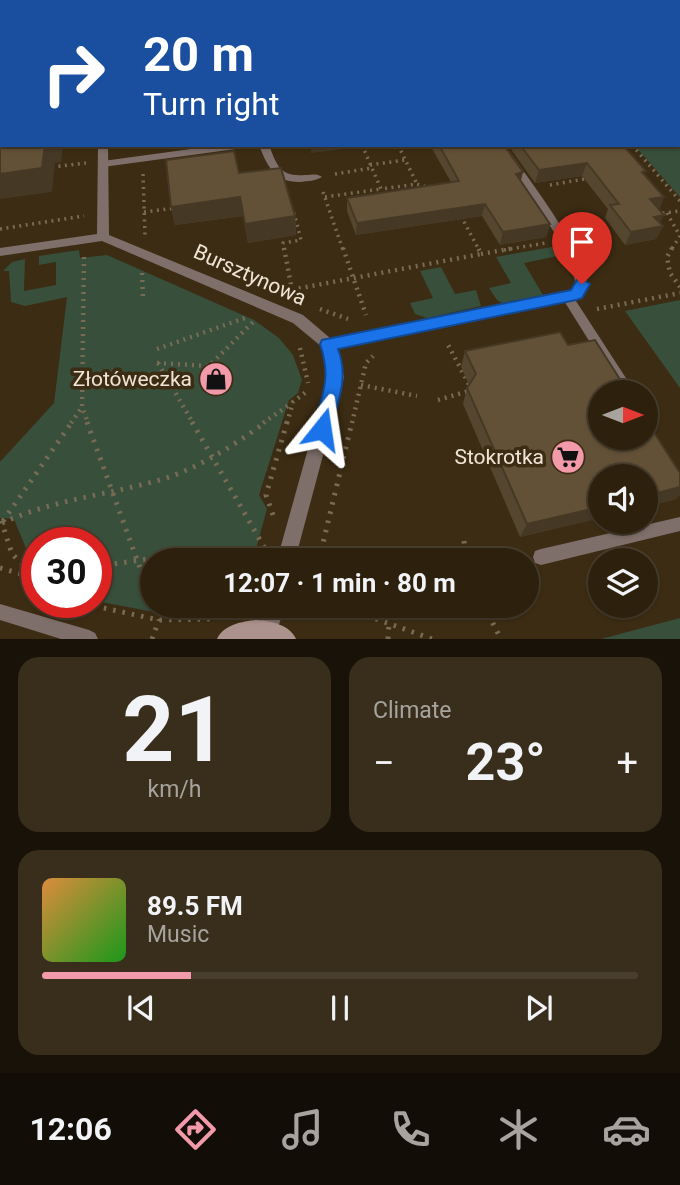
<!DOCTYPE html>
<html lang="en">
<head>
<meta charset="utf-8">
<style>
  :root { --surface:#2d210e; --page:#392e1c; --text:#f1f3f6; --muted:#a7a39e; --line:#483e2e; --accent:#f39aaa }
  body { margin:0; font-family:Roboto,sans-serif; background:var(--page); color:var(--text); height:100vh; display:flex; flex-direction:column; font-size:26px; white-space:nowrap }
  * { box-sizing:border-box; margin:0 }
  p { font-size:23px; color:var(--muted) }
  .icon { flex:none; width:38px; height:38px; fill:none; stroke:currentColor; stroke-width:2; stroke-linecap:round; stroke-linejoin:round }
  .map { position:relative; height:639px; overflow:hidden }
  .details { display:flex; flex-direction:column; gap:18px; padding:18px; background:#191208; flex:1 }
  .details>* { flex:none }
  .top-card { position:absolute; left:0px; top:0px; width:681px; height:147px; box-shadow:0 2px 5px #0004,0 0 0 2px var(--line); background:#1a4fa0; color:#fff; overflow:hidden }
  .needle { width:46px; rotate:90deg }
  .buttons { position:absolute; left:588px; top:380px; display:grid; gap:14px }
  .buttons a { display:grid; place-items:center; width:70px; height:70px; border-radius:50%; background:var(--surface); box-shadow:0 2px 5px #0004,0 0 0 2px var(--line); font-size:35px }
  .speed { position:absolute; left:21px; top:527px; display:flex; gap:14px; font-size:35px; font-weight:700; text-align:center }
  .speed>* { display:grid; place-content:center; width:91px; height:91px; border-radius:50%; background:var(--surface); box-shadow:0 2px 5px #0004,0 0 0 2px var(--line); line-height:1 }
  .speed .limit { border:10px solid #d22; background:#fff; color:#111 }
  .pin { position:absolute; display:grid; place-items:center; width:60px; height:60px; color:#fff; margin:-72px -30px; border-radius:50% 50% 50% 0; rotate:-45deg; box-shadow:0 0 7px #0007 }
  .pin .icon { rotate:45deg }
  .me { position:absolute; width:77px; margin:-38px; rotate:15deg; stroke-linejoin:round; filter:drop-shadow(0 0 5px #0008) }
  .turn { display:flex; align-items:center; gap:24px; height:147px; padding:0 28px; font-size:32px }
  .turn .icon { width:91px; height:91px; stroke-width:2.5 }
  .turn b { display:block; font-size:49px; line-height:60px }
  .big { font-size:52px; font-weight:700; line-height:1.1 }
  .details .widget { flex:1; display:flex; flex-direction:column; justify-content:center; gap:10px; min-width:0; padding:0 24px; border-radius:21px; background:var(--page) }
  .details .dial { align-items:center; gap:0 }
  .dial b { font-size:91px; line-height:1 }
  .song { display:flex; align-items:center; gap:21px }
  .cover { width:84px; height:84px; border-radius:10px; background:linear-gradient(135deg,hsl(30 70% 55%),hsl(120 70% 35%)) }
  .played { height:7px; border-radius:4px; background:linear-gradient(90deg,var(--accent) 25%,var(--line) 25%) }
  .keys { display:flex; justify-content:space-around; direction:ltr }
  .heat { display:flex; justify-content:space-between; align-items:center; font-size:38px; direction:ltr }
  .details .tiles { flex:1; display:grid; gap:18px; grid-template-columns:1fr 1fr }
  .widget:last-child { grid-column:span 2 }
  .trip { position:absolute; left:140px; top:548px; width:399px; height:70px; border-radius:35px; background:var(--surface); box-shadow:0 2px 5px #0004,0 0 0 2px var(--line); font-weight:700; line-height:70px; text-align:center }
  .tab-bar { display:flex; height:112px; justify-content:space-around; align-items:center; background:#120d06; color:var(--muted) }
  .tab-bar .icon { width:49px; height:49px }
  .tab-bar .on { color:var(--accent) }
  .tab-bar b { font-size:32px; color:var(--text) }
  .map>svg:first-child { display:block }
</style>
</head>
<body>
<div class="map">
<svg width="680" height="639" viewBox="0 0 680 639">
  <rect width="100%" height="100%" fill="#3c2c13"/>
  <g fill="#374f3b">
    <path d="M552,0H680V197L634,145H679V2Z"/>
    <path d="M552,247L558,256L524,263L543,295L502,303L497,300L489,288L511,283L496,257Z"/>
    <path d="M79,250L80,258L107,255L254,320L279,338L293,355L302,380L298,393L289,400L259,495L267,509L253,560H152V606H213L175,616L96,601V542H37V559L27,551L14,519L0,518V462L54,403L67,297L25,306L11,302L9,271H3L12,262L25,259L24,291L56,285V262L39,265V256Z"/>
    <path d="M441,267L455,294L476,290L481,306L427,318L415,314L410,303L433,298L420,271Z"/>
    <path d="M680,300V388L625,311Z"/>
    <path d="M680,618V639H601Z"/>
  </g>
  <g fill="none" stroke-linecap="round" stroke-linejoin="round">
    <g stroke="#786b55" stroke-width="2.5" stroke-dasharray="1 3.5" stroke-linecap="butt">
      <path d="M590,0L592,2"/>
      <path d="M607,0L609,2"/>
      <path d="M330,2L340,1"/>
    </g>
    <g stroke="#786b55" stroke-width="3.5" stroke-dasharray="2 4.5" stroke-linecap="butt">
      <path d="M362,145L381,189L417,184L430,188"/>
      <path d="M398,145L417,184"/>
      <path d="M632,145L680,201"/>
      <path d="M370,165L405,160"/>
      <path d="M52,167L86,163"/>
      <path d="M143,174L145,235"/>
      <path d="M335,174L372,168"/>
      <path d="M550,185L590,178"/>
      <path d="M323,192L343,250"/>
      <path d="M325,197L381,189"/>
      <path d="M144,212L175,208"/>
      <path d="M667,213L680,236L671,250"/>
      <path d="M656,214L680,211"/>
      <path d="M461,216L479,250"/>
      <path d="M0,229L84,216"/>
      <path d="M284,250L283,243L301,240L294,213"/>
      <path d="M504,250L546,243"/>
    </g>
    <g stroke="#786b55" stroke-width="4.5" stroke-dasharray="2 5" stroke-linecap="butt">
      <path d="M284,248L292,290"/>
      <path d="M343,248L366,315"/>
      <path d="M672,248L667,257L670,273L680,287"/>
      <path d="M481,254L514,248"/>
      <path d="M84,257L82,407L88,423"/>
      <path d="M142,273L143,298"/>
      <path d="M285,291L481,254L478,248"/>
      <path d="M320,309L348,319"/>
      <path d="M597,309L680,293"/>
      <path d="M300,348L308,383"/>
      <path d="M157,349L245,318"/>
      <path d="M157,363L209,366L253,322"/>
      <path d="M158,363L193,423"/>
      <path d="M361,385L417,396"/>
      <path d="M438,400L472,390L446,341"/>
      <path d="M71,423L82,407"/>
      <path d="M263,423L292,403"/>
      <path d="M287,423L293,402L306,392"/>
      <path d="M352,423L366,363L373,356"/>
    </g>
    <g stroke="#786b55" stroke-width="5" stroke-dasharray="2.5 7" stroke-linecap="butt">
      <path d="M87,422L152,601"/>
      <path d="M192,422L264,547"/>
      <path d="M273,515L266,495L287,422"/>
      <path d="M3,521L72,422"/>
      <path d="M464,541L466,560"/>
      <path d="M319,560L352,422"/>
      <path d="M96,566C149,560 208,547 261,559L262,554"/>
      <path d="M0,568L36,578"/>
      <path d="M36,578L12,554L2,523C54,499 109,495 163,479C201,467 234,445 266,422"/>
      <path d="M76,602L159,620L213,619"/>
      <path d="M340,606L432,639"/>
      <path d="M484,606L501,639"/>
      <path d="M152,639L159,620L154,606"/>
      <path d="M388,639L389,623"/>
    </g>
    <g fill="#7f6f6b" fill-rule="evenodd">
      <path d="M220,145H248L243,148L103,167L98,164L103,161Z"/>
      <path d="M259,145H269C277,166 280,177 305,175C313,175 316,173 322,177C316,181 308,181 299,182C275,182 267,166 259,145Z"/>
      <path d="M495,145H505C535,189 572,233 588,284L580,297L574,298L635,392H621L561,296L563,293H571L576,284C562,233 525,189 495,145Z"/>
      <path d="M680,517V531L541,565L535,563L533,557L535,551L541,549Z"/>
      <path d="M0,604L89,630L95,633L98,639H61L0,620Z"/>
    </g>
    <g fill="#7f6f6b" fill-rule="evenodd">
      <rect x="99" y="0" width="8" height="2"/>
      <path d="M98,145H108L109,235L303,315L330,338L576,289L583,294L576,299L337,348L344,377L295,560H277L328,377V365L322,347L293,323L102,241L0,256V248L97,234Z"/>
      <path d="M265,606H285L275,637L266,639L261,637L258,630Z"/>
    </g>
    <path fill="#ac928d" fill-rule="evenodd" d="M257,620C271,621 290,625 296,639H217C223,625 243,621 257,620Z"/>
  </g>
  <g fill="#55462f">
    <path d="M430,145H504L521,182L550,224L546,237L500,245L482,216L356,235L347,211V198L451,182Z"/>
    <path d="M508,145H623L644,175L664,197L659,209L660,223L663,226L656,239L625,245L605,218L608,209L582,176L535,183Z"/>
    <path d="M239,173L295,216L296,235L248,243L243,216L175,225L171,207Z"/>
    <path d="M568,345L676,499L646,507V476H600V518L520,537L463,404L467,388L469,385L461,367L465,351Z"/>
  </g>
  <g fill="#453926">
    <path d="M0,0H46V2H2V9L0,10Z"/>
    <path d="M45,145H63L61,162L55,163L52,192L0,199V174Z"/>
    <path d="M311,145H345V149L311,153Z"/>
    <path d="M587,163L582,176L535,183L539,170Z"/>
    <path d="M523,172L520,185L516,174Z"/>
    <path d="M240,197L243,216L175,225L171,207Z"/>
    <path d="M664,197L658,210L650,199Z"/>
    <path d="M485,204L482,216L356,235L357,223Z"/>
    <path d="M664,215L658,227L663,226L656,239L625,245L631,232L654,217Z"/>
    <path d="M295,216L296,235L248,243L245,224Z"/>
    <path d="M550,224L546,237L500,245L503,232Z"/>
    <path d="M680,487V495L676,499L646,507V496Z"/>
    <path d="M600,507V518L520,537L527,524Z"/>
  </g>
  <g fill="#635137" stroke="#453926" stroke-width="2">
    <path d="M38,0H67V2H37Z"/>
    <path d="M149,0H178L179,2H149Z"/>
    <path d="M0,132H2V145H45L42,168L0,174Z"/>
    <path d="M439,145H504L523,172L516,174L550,224L503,232L485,204L357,223L347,198L459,181Z"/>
    <path d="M520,145H623L646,171L642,172L664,197L650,199L664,215L654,217L663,226L631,232L610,205L619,204L587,163L539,170Z"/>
    <path d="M234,151L239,173L281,168L295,216L245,224L240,197L171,207L166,160Z"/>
    <path d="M560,332L568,345L595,340L628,392H600V438H646V420L680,473V487L646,496V476H600V507L527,524L467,388L476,374L465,351Z"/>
  </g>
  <path fill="#1a73e8" stroke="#114b97" stroke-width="2" d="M582,279L590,284L582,298L576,300L338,349C349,378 338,400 331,429L328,435L322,437L315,435L313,429C322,395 332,379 320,344L322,340L571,290L577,280Z"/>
  <defs>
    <g id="shop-disc" transform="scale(1.75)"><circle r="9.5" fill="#f39aaa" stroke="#3c2c13"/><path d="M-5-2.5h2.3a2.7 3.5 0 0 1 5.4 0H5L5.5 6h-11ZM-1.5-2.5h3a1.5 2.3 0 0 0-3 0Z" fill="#111"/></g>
    <g id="supermarket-disc" transform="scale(1.75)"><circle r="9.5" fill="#f39aaa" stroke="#3c2c13"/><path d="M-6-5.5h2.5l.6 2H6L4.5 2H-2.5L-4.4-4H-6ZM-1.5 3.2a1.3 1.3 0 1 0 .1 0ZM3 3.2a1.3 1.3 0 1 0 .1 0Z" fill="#111"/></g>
  </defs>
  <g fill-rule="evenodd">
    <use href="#shop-disc" x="216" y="379"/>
    <use href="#supermarket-disc" x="568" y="457"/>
  </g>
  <g text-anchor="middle" stroke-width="7" stroke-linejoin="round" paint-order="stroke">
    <g font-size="21" fill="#efe5d6" stroke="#3c2c13">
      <text transform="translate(250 275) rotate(24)" y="7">Bursztynowa</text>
    </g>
    <g font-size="21" fill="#efe5d6" stroke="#3c2c13" text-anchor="end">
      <text x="192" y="386">Złotóweczka</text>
      <text x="544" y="464">Stokrotka</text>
    </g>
  </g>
</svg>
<div class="buttons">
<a><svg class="needle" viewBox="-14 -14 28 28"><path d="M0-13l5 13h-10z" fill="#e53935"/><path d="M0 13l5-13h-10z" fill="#a7a39e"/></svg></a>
<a><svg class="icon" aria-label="sound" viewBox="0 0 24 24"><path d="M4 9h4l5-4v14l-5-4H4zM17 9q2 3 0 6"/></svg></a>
<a><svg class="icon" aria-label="layers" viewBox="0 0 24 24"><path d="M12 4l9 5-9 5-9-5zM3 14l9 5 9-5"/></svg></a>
</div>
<div class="speed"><div class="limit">30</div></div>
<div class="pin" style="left:582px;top:284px;background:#d93025"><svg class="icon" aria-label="arrive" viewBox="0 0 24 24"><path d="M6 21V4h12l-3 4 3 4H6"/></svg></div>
<svg class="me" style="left:322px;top:429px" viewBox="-20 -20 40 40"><path d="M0-17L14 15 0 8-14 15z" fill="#1a73e8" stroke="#fff" stroke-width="4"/></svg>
<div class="trip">12:07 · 1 min · 80 m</div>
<div class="top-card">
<div class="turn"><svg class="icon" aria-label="right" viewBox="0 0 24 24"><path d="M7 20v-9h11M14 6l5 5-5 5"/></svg><div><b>20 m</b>Turn right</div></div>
</div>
</div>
<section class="details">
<div class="tiles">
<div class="widget dial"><b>21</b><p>km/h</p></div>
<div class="widget"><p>Climate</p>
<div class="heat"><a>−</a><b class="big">23°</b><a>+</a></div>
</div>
<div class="widget">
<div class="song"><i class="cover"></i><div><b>89.5 FM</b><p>Music</p></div></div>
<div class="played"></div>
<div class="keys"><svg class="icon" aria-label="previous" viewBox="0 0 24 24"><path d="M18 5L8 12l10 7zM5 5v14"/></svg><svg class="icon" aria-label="pause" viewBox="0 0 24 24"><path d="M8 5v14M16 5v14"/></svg><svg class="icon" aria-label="next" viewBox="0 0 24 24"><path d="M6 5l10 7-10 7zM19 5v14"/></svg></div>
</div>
</div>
</section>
<nav class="tab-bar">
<b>12:06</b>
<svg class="icon on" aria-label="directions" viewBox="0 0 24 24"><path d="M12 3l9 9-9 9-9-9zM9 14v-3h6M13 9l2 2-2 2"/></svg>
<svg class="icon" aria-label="music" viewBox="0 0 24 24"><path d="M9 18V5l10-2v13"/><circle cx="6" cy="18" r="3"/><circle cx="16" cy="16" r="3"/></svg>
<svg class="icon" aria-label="phone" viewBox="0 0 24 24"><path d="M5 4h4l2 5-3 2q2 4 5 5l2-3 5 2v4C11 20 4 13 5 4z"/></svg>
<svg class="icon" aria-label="climate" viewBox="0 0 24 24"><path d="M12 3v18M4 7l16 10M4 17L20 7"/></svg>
<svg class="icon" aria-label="car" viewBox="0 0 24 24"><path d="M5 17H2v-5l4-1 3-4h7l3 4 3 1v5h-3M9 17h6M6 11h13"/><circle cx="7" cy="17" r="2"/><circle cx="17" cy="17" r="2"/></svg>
</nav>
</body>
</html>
